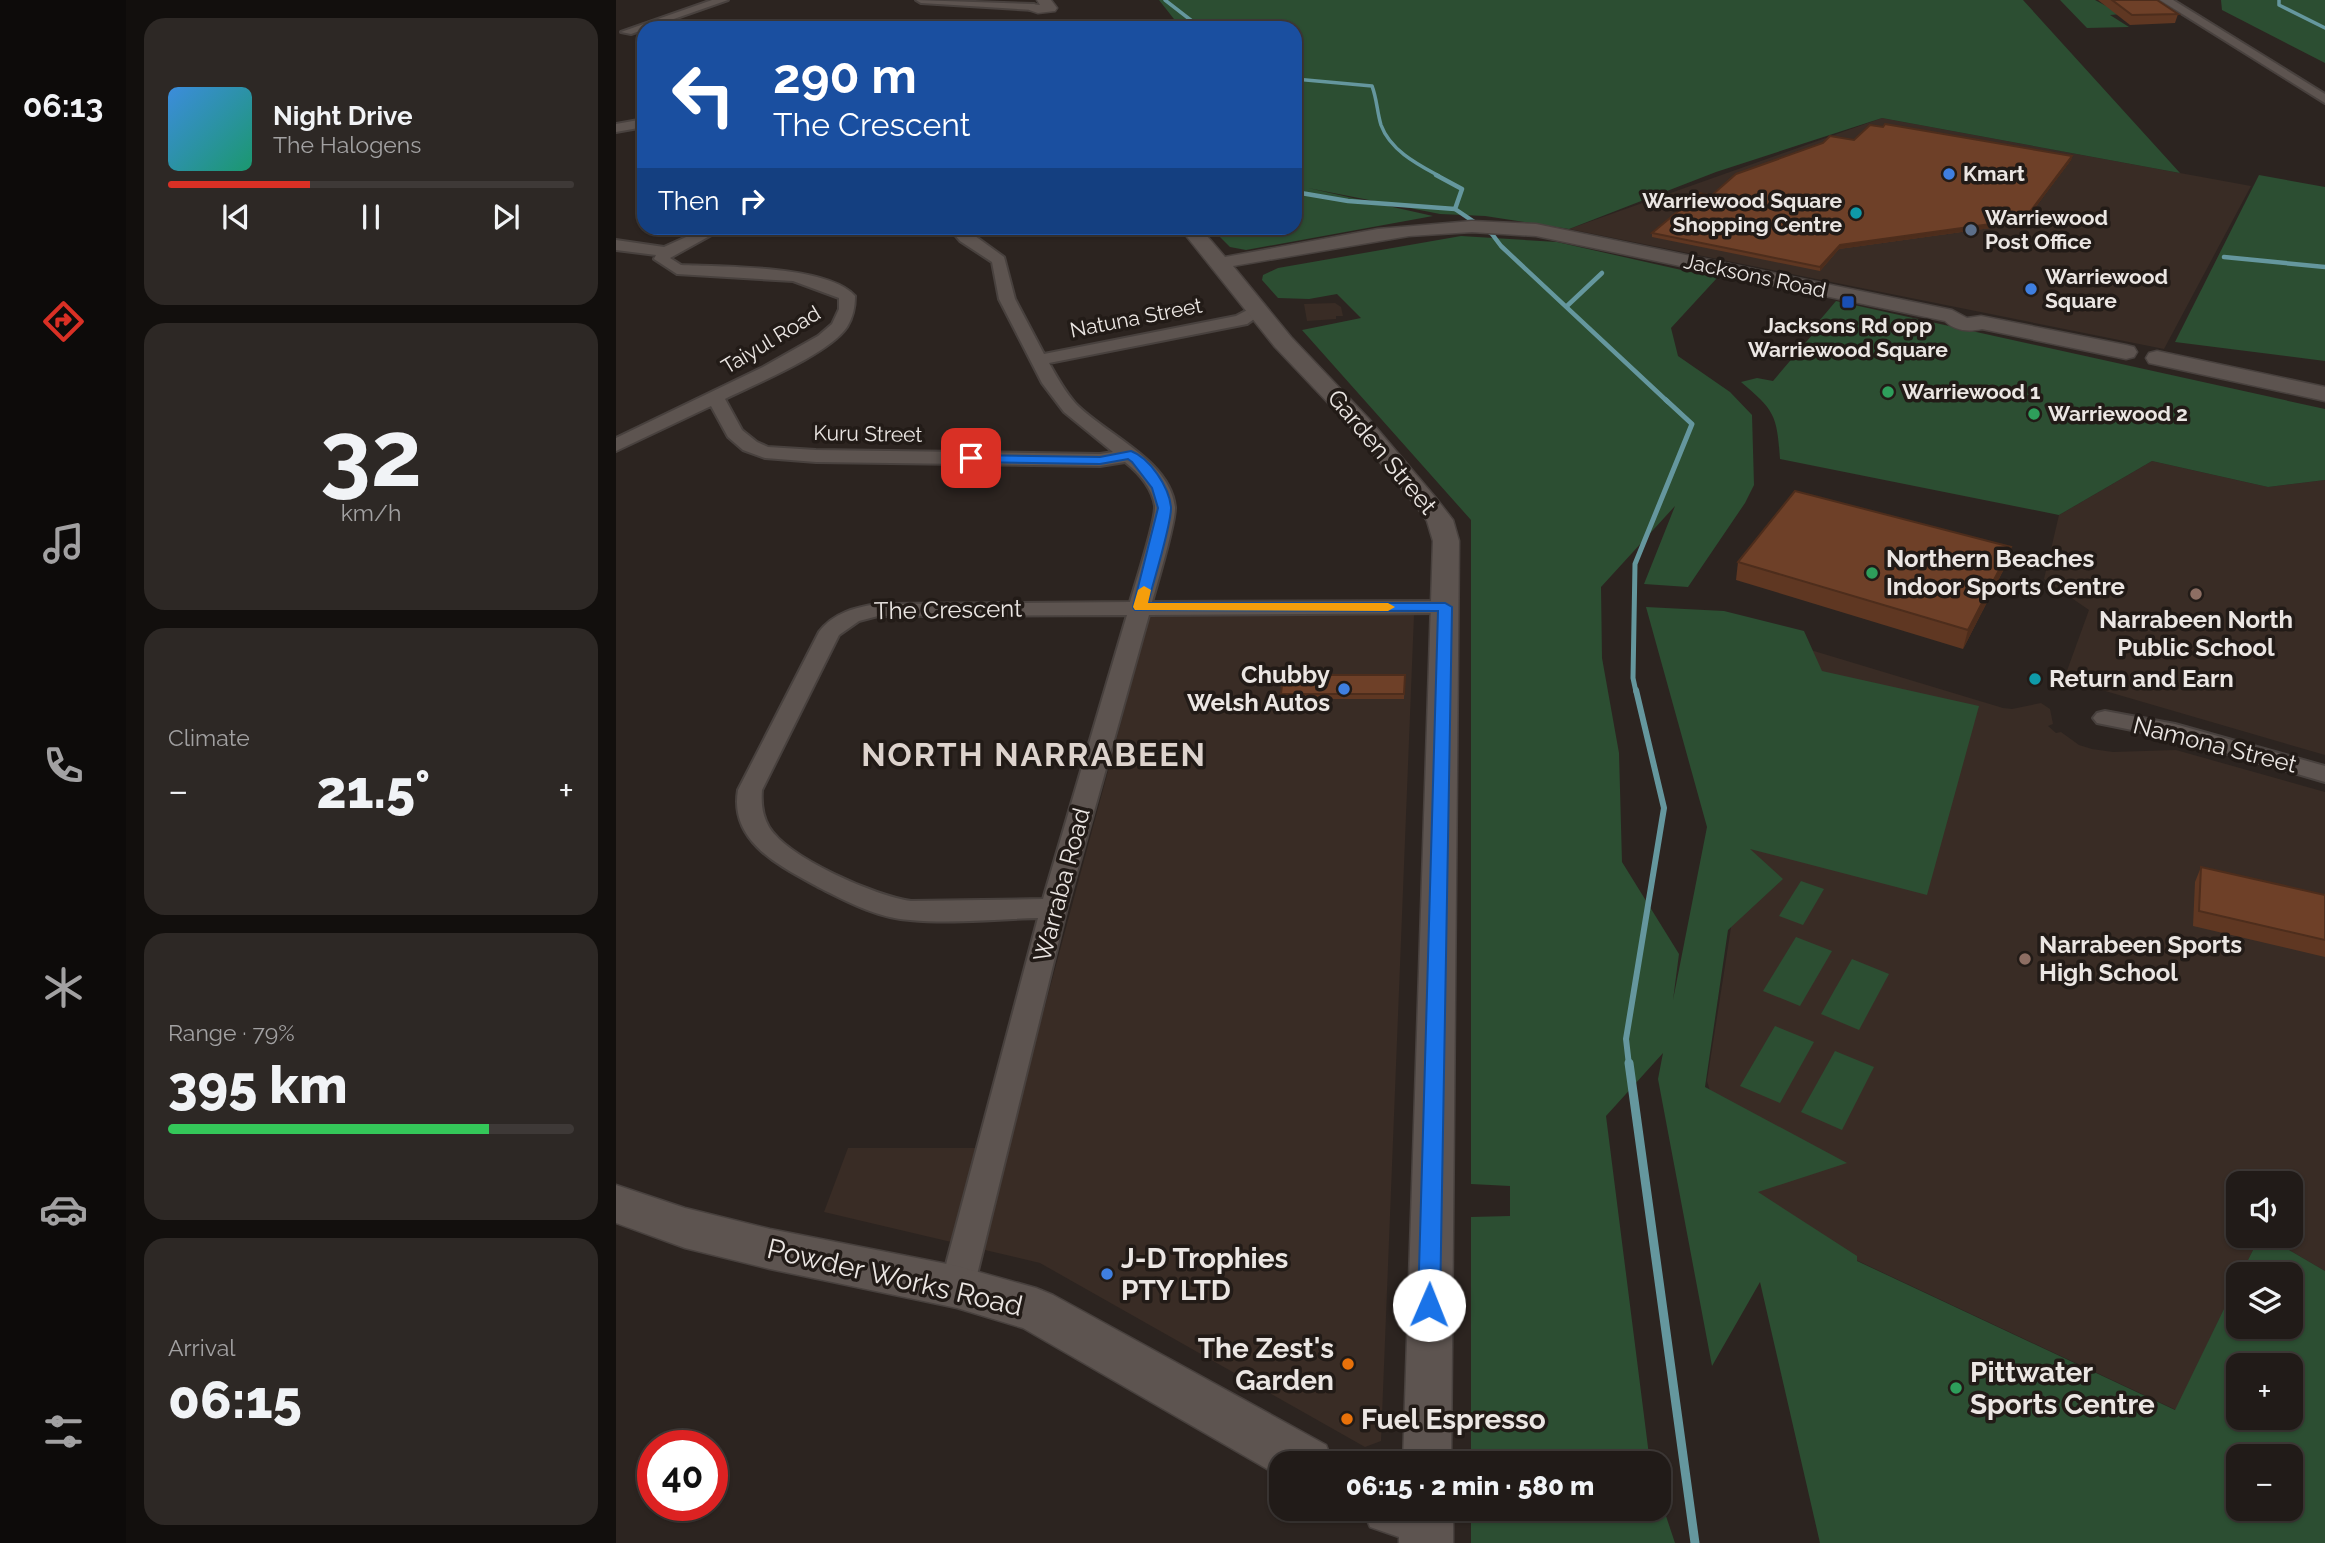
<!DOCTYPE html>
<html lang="en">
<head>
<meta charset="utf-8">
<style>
  :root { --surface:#211b18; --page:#2d2825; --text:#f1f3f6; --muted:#a2a1a2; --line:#3e3937; --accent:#d93025 }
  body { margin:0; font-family:Raleway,sans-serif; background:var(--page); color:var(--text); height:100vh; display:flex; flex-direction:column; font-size:26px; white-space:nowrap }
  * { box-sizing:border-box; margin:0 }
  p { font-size:23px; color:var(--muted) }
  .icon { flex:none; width:38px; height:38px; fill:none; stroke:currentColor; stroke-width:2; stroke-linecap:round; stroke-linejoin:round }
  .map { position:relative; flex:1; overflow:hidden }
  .drawer { display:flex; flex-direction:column; gap:18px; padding:18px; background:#120f0d; width:490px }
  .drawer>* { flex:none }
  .banner { position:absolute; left:21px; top:21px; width:665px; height:214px; border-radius:21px; box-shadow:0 2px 5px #0004,0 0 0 2px var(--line); background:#1a4fa0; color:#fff; overflow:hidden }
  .tools { position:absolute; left:1610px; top:1171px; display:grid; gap:14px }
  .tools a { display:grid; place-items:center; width:77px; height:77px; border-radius:14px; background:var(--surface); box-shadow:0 2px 5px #0004,0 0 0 2px var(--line); font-size:35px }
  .speed { position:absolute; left:21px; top:1430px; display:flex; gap:14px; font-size:35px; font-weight:700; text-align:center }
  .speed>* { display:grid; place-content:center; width:91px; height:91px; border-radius:50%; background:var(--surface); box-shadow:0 2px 5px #0004,0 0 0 2px var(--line); line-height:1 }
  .speed .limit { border:10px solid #d22; background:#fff; color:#111 }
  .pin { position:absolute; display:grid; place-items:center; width:60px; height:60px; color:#fff; margin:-30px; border-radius:14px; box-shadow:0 4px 10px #0006 }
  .me { position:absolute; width:77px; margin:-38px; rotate:1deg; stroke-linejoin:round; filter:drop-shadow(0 0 5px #0008) }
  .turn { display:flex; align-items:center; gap:24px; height:147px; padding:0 21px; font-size:32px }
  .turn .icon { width:91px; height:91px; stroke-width:2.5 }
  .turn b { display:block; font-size:49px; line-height:60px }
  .then { display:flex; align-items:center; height:66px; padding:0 21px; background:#0003; gap:14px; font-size:26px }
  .big { font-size:52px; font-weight:800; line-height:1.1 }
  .drawer .tile { flex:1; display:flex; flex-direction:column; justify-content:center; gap:10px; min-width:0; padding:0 24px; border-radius:21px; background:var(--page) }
  .drawer .dial { align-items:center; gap:0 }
  .dial b { font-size:91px; line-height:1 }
  .song { display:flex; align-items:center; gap:21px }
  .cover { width:84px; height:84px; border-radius:10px; background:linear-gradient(135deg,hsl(210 70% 55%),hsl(160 70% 35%)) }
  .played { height:7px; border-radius:4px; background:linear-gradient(90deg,var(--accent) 35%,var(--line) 35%) }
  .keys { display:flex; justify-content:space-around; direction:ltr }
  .heat { display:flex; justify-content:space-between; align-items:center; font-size:38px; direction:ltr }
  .charge { height:10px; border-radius:5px; background:linear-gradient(90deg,#34c759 79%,var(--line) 0) }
  .trip { position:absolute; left:653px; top:1451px; width:402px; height:70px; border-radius:21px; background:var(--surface); box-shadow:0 2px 5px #0004,0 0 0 2px var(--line); font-weight:800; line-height:70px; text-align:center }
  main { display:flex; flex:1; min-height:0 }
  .dock { display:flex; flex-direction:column; width:126px; justify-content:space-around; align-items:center; background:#0d0b0a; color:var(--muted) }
  .dock .icon { width:49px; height:49px }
  .dock .selected { color:var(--accent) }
  .dock b { font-size:32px; color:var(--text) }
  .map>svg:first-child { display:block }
</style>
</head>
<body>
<main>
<nav class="dock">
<b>06:13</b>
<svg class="icon selected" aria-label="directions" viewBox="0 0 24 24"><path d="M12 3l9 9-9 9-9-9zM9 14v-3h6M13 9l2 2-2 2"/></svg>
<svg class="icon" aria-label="music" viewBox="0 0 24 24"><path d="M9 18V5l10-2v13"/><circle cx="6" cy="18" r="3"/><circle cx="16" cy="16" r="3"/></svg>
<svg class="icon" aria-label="phone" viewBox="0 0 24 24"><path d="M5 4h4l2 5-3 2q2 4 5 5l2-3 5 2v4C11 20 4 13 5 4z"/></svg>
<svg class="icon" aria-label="climate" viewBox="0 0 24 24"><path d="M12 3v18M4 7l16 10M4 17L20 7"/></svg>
<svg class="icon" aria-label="car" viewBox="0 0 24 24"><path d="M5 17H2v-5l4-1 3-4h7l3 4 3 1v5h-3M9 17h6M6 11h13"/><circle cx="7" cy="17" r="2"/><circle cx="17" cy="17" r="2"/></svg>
<svg class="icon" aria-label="filters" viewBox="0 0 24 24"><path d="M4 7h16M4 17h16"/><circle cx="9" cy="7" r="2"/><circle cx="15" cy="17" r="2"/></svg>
</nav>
<section class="drawer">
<div class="tile">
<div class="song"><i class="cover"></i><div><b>Night Drive</b><p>The Halogens</p></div></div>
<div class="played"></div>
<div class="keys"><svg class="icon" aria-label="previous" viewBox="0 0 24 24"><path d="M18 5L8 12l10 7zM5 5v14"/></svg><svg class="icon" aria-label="pause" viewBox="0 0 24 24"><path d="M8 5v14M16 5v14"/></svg><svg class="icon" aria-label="next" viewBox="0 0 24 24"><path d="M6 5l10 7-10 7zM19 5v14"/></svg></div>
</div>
<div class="tile dial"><b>32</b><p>km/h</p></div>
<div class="tile"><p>Climate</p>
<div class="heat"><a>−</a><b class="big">21.5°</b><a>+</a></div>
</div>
<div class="tile"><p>Range · 79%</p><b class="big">395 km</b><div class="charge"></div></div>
<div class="tile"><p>Arrival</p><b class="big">06:15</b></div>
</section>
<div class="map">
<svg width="1709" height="1543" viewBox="0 0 1709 1543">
  <rect width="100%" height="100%" fill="#2c2420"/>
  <g fill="#392c25">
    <path d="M1266,118L1564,173L1635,186L1548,349L953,229Z"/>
    <path d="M719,303L725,307L727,316H720V319L691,321L688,304Z"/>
    <path d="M1536,461L1652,487L1709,480V755L1448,679L1473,610L1428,579L1443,515Z"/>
    <path d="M534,614L798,615L765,1441L749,1447L424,1263L208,1212L232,1148H391Z"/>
    <path d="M1086,624L1198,651L1387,708L1396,709L1425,703L1434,709L1437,724L1432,726L1440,733L1445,732L1463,745L1476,749L1497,752L1560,750L1709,792V1271L1649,1236H1675V1183H1622V1236H1644L1625,1274H1622V1280L1560,1410L1129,1208L1091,1081L1129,838Z"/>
  </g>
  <g fill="#2c4e32" fill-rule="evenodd">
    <path d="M543,0H1407L1564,173L1266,118L1100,172L953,229L869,216L824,214L692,188L817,216L630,250L614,247L595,228H679V28H565Z"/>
    <path d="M1444,0H1479L1505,14L1494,15L1513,27L1471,28Z"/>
    <path d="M1605,0H1709V63L1606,10Z"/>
    <path d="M1643,175L1709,187V361L1559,342Z"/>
    <path d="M845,236L941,242L1101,278L1055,328L1062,356L1114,392L1136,415L1138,485L1129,503L1072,587L1028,584L1059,506L985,587L986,658L1003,753L1006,862L1063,954L1057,1000L1091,827L1030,607L1108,611L1188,631L1206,671L1363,706L1311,895L1134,849L1167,879L1112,930L1089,1087L1231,1163L1142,1192L1241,1256V1261L1559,1410L1622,1280V1326H1675V1274H1625L1644,1236H1649L1709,1271V1543H1204L1144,1282L1096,1366L1042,1079L1047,1053L990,1116L1034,1463H855V1217L894,1216V1186L855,1184V520L686,330L745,318L721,294L693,299L662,298L646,280L647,275L662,268ZM1622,1365H1675V1418H1622ZM1622,1456H1675V1508H1622Z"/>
    <path d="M1220,301L1709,409V480L1652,487L1536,461L1443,515L1164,459C1161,414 1158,410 1125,382L1141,378L1157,381L1202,328L1198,327Z"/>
    <path d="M1185,881L1208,889L1187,925L1163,916Z"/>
    <path d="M1180,937L1216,951L1184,1006L1147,991Z"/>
    <path d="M1236,959L1273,974L1243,1030L1205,1014Z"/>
    <path d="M1159,1026L1198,1042L1164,1103L1124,1086Z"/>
    <path d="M1219,1051L1258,1067L1226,1130L1185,1112Z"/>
    <path d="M1043,1495L1059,1543H855V1509L1043,1508Z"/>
  </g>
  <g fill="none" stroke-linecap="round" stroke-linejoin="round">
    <g stroke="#65979e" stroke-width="3.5">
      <path d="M549,0L585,28"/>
      <path d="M1663,0V5L1709,28"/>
      <path d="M679,79L756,86C761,99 761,112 765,125C774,150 801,164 823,176"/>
    </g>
    <g stroke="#65979e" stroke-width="4.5">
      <path d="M820,175L846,189L839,209L876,234L885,246L1052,402"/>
      <path d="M679,192L732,201L839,209"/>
      <path d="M1608,257L1709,267"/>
      <path d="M951,306L986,273"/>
    </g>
    <path stroke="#65979e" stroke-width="5" d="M1020,692L1017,678L1019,564L1076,424L1050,400"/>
    <path stroke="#65979e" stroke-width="6" d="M1013,1065L1010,1039L1048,808L1020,690"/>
    <path stroke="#65979e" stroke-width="9" d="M1013,1063L1079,1543"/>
    <g stroke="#48413e" stroke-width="4">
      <g id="minor">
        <path d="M96,0H112L15,34L5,32Z"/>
        <path d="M300,0L418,4L423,7L418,10L305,3Z"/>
        <path d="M1544,0H1557L1709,94V103Z"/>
        <path d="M28,119V127L0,132V124Z"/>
        <path d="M90,228H108L54,258L65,265C106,267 211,265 239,296C239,307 237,317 231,327C213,354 139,384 109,399L126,430L141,442L152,447L200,450L484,454L497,452L448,412L426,383L383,299L376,262L344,241L333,228H348L388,257L399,299L428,354L620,316L637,307H649L651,310L631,324L433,363C441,377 449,392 460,404C489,434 554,460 559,507C560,522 541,584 536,602L829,601L837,602L840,607L837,612L829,613L533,615L451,908L358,1287L353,1297L341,1302L329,1297L324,1287L422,918C380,919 336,924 294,920C262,918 232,902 204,888C166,867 113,843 122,790L203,632C217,613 240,607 262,604L514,602C519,585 540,520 539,506C536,487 523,473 509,462L484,466L200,462L149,458L127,450L112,437L95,406L0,451V438L147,367L202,336L216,324L223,309V298L177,281L61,274L38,259L40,255L0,250V240L48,247ZM511,615L427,899L295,901C259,896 172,858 153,827C146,815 145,803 146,790L223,635L243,621L262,616Z"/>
        <path d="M1489,711L1559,724L1709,766V782L1556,738L1481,723L1477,718L1481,713Z"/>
      </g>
    </g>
    <g stroke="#48413e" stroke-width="3">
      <g id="tertiary">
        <path d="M421,0H435L441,8L439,11L422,13L413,10V4L424,5Z"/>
        <path d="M856,221L920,224L1336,310L1351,318L1365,316L1510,345L1518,347L1521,352L1518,357L1510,359L1366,329C1352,332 1339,331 1329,321L920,236L856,232L793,236L617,266L675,337L752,418L819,497L837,520L843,541L835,1463H787L817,541L811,521L801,507L736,428L659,347L564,228H584L609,257L762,229Z"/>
        <path d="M1541,351L1709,387V401L1533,363L1530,358L1533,353Z"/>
      </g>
    </g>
    <g stroke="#48413e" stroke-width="3">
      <g id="secondary">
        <path d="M0,1185L69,1208L154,1229L341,1266L420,1288L437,1295L710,1445L717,1463H665V1477L407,1328L341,1308L154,1269L69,1248L0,1223Z"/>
        <path d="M746,1508H834L837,1516V1543H783V1537L754,1527Z"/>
      </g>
    </g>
    <use href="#minor" fill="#5d5450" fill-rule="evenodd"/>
    <use href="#tertiary" fill="#5d5450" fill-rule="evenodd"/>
    <use href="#secondary" fill="#5d5450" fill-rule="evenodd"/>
  </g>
  <g fill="#5f3722">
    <path d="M1482,0H1541L1562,14L1559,23L1514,25Z"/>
    <path d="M1238,140L1456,156L1455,160L1403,229L1389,226L1223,249L1204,271L1036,237V233L1095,196Z"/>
    <path d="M1395,547L1390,565L1347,649L1120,580L1122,562Z"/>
    <path d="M789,675L788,699H666L665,694Z"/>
    <path d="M1585,867L1709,895V957L1577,926L1579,882Z"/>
  </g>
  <g fill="#4d2d1c">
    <path d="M1456,156L1455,160L1403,229L1404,225Z"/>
    <path d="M1389,222V226L1223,249L1204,271V267L1224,245Z"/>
    <path d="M1395,547L1390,565L1347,649L1352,630Z"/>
  </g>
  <g fill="#6e4028" stroke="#4d2d1c" stroke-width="2">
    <path d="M1496,0H1541L1562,14L1516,15Z"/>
    <path d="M1269,124L1456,156L1404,225L1389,222L1224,245L1204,267L1036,233L1084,193L1095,196L1120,174L1207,143L1214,136L1238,140L1254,125L1267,127Z"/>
    <path d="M1179,491L1395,547L1352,630L1122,562Z"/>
    <path d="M667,675H789L788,694H665Z"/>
    <path d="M1585,867L1709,895V940L1583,911Z"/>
  </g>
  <path fill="#1a73e8" stroke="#114b97" stroke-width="2" d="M515,451C534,458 553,487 555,507C556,523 537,583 532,603H829L836,607L824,1305L821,1312L813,1315L805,1312L802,1305L822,611L519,610L517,607L542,508L536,488L516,462L512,459L484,464L355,462L349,458L355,455L484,457Z"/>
  <path fill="#f59e0b" d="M528,586L535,590L532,603H772L779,607L772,611L519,610L517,607L522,590Z"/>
  <g fill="#3f7fe0" stroke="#221b17" stroke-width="2.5">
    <circle cx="1333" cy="174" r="7"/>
    <circle cx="1415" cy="289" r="7"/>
    <circle cx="728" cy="689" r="7"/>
    <circle cx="491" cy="1274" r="7"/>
  </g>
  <g fill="#0f9aa8" stroke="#221b17" stroke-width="2.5">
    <circle cx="1240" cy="213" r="7"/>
    <circle cx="1419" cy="679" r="7"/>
  </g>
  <circle fill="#5c6f8a" stroke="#221b17" stroke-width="2.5" cx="1355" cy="230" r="7"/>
  <rect fill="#1a4fb4" stroke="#221b17" stroke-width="2.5" x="1225" y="295" width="14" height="14" rx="3.5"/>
  <g fill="#2e9e5b" stroke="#221b17" stroke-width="2.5">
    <circle cx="1272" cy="392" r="7"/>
    <circle cx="1418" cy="414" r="7"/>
    <circle cx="1256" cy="573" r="7"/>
    <circle cx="1340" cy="1388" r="7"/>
  </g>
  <g fill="#8d6e63" stroke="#221b17" stroke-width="2.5">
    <circle cx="1580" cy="594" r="7"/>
    <circle cx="1409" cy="959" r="7"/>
  </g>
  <g fill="#e8710a" stroke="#221b17" stroke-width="2.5">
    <circle cx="732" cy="1364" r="7"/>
    <circle cx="731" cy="1419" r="7"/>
  </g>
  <g text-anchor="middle" stroke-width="7" stroke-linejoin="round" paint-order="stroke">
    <g font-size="21" font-weight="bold" fill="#ebe6e3" stroke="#221b17" text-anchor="start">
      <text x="1347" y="181">Kmart</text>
      <text x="1226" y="208" text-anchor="end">Warriewood Square<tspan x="1226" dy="24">Shopping Centre</tspan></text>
      <text x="1369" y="225">Warriewood<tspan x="1369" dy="24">Post Office</tspan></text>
      <text x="1429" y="284">Warriewood<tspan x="1429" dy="24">Square</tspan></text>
      <text x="1232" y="333" text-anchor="middle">Jacksons Rd opp<tspan x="1232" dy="24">Warriewood Square</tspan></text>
      <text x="1286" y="399">Warriewood 1</text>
      <text x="1432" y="421">Warriewood 2</text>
    </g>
    <g font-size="21" fill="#ebe6e3" stroke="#221b17">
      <text transform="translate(1139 276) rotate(12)" y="7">Jacksons Road</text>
      <text transform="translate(520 318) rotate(-11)" y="7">Natuna Street</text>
      <text transform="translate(155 340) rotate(-31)" y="7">Taiyul Road</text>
      <text transform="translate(252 434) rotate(1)" y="7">Kuru Street</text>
    </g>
    <g font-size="24" fill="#ebe6e3" stroke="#221b17">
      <text transform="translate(766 452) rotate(50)" y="8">Garden Street</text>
      <text transform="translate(332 610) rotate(-1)" y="8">The Crescent</text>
      <text transform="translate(1599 745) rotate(14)" y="8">Namona Street</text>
      <text transform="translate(446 885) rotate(-75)" y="8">Warraba Road</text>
    </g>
    <g font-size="24" font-weight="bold" fill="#ebe6e3" stroke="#221b17" text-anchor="start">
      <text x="1270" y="567">Northern Beaches<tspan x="1270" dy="28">Indoor Sports Centre</tspan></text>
      <text x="1580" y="628" text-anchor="middle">Narrabeen North<tspan x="1580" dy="28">Public School</tspan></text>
      <text x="714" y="683" text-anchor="end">Chubby<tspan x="714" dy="28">Welsh Autos</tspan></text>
      <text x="1433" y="687">Return and Earn</text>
      <text x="1423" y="953">Narrabeen Sports<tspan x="1423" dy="28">High School</tspan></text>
    </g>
    <g font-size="28" font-weight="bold" fill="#ebe6e3" stroke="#221b17" text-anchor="start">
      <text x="505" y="1268">J-D Trophies<tspan x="505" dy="32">PTY LTD</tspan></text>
      <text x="718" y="1358" text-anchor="end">The Zest's<tspan x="718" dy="32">Garden</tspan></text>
      <text x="1354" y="1382">Pittwater<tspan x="1354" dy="32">Sports Centre</tspan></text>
      <text x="745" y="1429">Fuel Espresso</text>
    </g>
    <g font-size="28" fill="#ebe6e3" stroke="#221b17">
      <text transform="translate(279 1277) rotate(13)" y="10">Powder Works Road</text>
    </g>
    <g font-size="32" font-weight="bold" letter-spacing="2" fill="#ddd3cd" stroke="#221b17">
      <text x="418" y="766">NORTH NARRABEEN</text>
    </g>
  </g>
</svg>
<div class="tools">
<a><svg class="icon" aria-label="sound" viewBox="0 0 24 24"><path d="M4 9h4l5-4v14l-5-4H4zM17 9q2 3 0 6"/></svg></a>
<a><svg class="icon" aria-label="layers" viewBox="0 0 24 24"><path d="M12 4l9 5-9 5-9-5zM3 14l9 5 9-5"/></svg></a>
<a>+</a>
<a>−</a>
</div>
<div class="speed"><div class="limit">40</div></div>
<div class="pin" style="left:355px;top:458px;background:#d93025"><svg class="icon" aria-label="arrive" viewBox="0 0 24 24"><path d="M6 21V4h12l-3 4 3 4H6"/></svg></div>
<svg class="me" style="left:813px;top:1305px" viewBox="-20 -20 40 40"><circle r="19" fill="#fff"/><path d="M0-13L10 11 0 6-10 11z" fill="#1a73e8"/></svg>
<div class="trip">06:15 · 2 min · 580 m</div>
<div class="banner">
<div class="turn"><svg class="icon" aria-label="left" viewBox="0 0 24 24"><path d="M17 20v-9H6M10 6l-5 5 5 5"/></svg><div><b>290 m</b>The Crescent</div></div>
<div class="then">Then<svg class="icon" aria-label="right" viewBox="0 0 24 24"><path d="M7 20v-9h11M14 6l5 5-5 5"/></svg></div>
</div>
</div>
</main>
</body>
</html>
